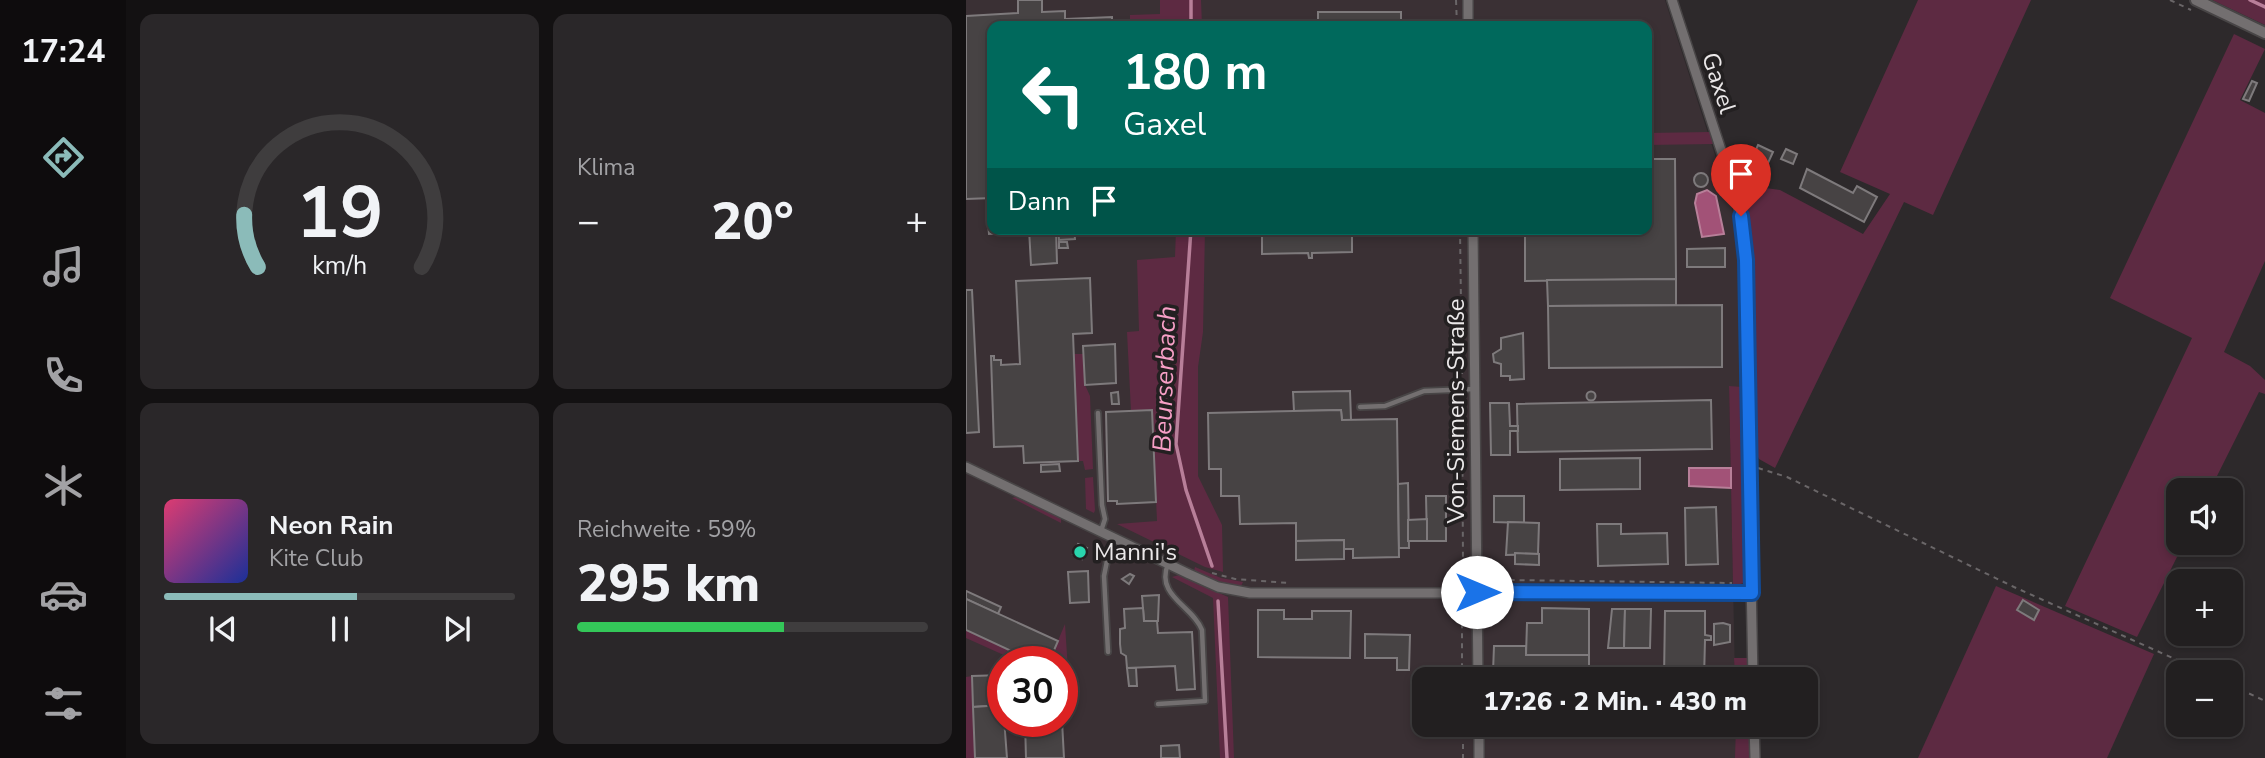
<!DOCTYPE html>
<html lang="de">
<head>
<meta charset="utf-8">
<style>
  :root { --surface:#221f20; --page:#2a2729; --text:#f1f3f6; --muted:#a2a2a5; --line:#3f3d3e; --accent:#8bbbb9 }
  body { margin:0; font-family:"Nunito Sans",sans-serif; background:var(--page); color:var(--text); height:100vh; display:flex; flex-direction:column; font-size:26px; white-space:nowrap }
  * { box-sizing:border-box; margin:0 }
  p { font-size:23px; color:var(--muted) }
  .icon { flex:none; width:38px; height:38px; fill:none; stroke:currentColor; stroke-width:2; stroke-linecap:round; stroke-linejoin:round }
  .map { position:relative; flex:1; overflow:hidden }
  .panel { display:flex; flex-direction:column; gap:14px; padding:14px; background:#131112; width:840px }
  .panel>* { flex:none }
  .guide { position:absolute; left:21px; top:21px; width:665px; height:214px; border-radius:14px; box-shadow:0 4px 10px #0003,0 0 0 2px var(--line); background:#00695c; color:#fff; overflow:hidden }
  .tools { position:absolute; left:1200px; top:478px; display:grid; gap:14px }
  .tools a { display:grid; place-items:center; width:77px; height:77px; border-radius:14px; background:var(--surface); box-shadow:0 4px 10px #0003,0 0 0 2px var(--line); font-size:35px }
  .speed { position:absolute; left:21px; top:646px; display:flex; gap:14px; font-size:35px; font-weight:700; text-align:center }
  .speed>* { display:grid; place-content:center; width:91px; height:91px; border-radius:50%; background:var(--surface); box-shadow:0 4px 10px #0003,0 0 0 2px var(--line); line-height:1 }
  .speed .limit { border:10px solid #d22; background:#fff; color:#111 }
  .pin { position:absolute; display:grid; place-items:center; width:60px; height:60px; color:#fff; margin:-72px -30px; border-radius:50% 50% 50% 0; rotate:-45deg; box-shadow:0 0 7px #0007 }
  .pin .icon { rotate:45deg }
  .me { position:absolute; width:77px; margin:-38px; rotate:90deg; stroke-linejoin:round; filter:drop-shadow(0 0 5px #0008) }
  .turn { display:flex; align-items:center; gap:24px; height:147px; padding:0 21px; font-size:32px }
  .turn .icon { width:91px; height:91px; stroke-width:2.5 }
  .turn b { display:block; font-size:49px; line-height:60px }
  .then { display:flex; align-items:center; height:66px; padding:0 21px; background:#0003; gap:14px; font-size:26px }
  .big { font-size:52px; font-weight:800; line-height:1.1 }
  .panel .widget { flex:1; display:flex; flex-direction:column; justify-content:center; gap:10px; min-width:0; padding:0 24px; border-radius:14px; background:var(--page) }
  .panel .dial { align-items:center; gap:0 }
  .dial svg { height:182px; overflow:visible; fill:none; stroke:var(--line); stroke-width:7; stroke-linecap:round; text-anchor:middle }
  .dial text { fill:var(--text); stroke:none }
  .song { display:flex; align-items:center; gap:21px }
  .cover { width:84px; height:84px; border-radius:10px; background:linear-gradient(135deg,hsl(340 70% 55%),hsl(230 70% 35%)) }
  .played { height:7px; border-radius:4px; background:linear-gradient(90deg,var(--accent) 55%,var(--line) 55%) }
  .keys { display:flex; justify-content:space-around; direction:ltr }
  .heat { display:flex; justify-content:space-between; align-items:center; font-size:38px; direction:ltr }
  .charge { height:10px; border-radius:5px; background:linear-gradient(90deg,#34c759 59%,var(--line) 0) }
  .panel .tiles { flex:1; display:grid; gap:14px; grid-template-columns:repeat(2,1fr) }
  .trip { position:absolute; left:446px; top:667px; width:406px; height:70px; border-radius:14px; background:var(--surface); box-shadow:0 4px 10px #0003,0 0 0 2px var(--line); font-weight:800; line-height:70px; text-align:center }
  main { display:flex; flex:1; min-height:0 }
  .dock { display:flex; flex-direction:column; width:126px; justify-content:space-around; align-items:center; background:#0e0c0d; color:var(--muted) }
  .dock .icon { width:49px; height:49px }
  .dock .current { color:var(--accent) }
  .dock b { font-size:32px; color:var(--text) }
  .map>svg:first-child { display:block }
</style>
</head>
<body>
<main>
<nav class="dock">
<b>17:24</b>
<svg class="icon current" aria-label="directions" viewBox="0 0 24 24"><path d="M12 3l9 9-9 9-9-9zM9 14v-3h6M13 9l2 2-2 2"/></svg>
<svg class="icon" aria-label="music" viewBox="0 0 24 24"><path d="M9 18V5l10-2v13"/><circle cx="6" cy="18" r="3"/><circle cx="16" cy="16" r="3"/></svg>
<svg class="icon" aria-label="phone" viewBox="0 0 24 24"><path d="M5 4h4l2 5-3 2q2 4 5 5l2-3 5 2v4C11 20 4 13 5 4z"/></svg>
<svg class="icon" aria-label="climate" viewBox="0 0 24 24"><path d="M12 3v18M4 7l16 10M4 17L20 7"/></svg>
<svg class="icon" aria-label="car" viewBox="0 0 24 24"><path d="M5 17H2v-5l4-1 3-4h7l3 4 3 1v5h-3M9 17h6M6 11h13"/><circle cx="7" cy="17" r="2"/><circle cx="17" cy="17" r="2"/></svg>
<svg class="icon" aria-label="filters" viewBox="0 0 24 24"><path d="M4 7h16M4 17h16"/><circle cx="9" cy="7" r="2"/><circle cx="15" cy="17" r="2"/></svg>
</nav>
<section class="panel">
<div class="tiles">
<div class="widget dial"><svg viewBox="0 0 100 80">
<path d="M14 69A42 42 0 1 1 86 69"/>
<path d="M14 69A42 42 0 0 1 8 46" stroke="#8bbbb9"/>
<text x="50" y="56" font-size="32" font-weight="700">19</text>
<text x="50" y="72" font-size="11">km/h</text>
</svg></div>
<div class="widget"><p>Klima</p>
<div class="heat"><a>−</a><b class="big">20°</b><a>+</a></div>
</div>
<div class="widget">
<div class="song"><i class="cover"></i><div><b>Neon Rain</b><p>Kite Club</p></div></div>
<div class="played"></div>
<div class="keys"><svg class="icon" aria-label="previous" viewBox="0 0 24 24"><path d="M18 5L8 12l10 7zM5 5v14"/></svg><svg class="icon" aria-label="pause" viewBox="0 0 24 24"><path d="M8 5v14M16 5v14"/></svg><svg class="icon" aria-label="next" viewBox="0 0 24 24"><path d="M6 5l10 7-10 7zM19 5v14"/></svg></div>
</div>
<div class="widget"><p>Reichweite · 59%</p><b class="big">295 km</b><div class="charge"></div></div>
</div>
</section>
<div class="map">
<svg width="1299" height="758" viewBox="0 0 1299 758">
  <rect width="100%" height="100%" fill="#2d292b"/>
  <path fill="#3a3034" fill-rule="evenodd" d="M0,0H699L768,214L772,256L776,387H763L769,679H458V724L770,725L771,758H0ZM26,26H681V229H26ZM37,662H96V721H37Z"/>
  <g fill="#5d2a42">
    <path d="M194,0H235L236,26H164V15L194,14Z"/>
    <path d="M952,0H1065L967,215L938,202L809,468L793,459L788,449L784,229L773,190L778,185L814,190L897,234L924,194L874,172Z"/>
    <path d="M1246,0H1299V25Z"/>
    <path d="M1268,34L1299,49L1274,100L1299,113V261L1258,352L1284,366L1299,380V394L1293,392L1244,490H1213V542L1218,543L1171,637L1099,606L1226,338L1144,298Z"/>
    <path d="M744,132L747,144L681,145V133Z"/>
    <path d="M210,229H239L237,332L232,367V476L256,525L257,572L239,567L151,524L191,521L186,410L165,411L161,332L173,331L171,260L209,257Z"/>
    <path d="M108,354H118L119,385L124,396L127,469L119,470L117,461H112Z"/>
    <path d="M763,386L776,387L780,582L767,587Z"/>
    <path d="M127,477L129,510L128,513L120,509L119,478Z"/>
    <path d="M50,497L95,518V523L46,498Z"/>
    <path d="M229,567L255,578L277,582L275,586L251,581L228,571Z"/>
    <path d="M213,575L262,597L268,758H254L247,598L206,577Z"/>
    <path d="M1030,586L1188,654L1141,758H952Z"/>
    <path d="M99,624L103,686L96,682V662H83Z"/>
    <path d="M0,630L69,661H51L0,638Z"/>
    <path d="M768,658H781L782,679H769Z"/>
    <path d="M6,676L9,758H0V677Z"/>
    <path d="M770,725H783L784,758H769Z"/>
  </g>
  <g fill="#a25277" stroke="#b87f99" stroke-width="2">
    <path d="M741,190L750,196L758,234L736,237L729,203L731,194Z"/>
    <path d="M723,468H765V488L723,486Z"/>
  </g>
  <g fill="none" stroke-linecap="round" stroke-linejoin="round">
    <g stroke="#b87f99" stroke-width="3.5">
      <path d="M225,0V26"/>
      <path d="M1284,0L1299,7"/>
      <path d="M225,229L210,444L220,490L246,566"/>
      <path d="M252,601L261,758"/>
    </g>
  </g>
  <g fill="#474344" stroke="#7e7a7c" stroke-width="2">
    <path d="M52,0H76V12L99,11V19L146,17V26H26V198L0,199V16L52,13Z"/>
    <rect x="352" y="12" width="83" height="14"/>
    <path d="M678,24V26H553Z"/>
    <path d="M1286,81L1291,83L1283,101L1277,99Z"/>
    <path d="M792,145L807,152L797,174L782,167Z"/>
    <path d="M820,149L831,154L827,164L815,159Z"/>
    <path d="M681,159H709L710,279L559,281V229H681Z"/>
    <path d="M841,169L887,193L891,186L911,197L898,222L834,188Z"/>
    <circle cx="735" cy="180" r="7"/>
    <path d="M26,210V229H61V232L23,234L21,211Z"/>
    <path d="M63,229H90L91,263L65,265Z"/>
    <path d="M92,229H108L109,239L93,240Z"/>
    <path d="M296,229H386V252L346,253V258H343L342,253L296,254Z"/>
    <path d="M93,242H101L102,248H93Z"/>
    <path d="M759,248V267H721V249Z"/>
    <path d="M124,278L126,333L107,334L112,461L58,463L57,446L28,447L25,356H28V360H35V365L54,364L50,281Z"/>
    <path d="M710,279V305L582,306L581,280Z"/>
    <path d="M0,290H6L13,432L0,433Z"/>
    <path d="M756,305V367L583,368L582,306Z"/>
    <path d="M557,333L558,379L544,380V376H535V364L528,362L527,354L535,349V338Z"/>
    <path d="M149,344L150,383L119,385L117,346Z"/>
    <path d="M384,391L385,420H376L375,410L328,411L327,392Z"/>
    <circle cx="625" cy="396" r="4.5"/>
    <path d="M152,392L153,404H146L145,393Z"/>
    <path d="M745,400L746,449L552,452L551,404Z"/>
    <path d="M524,403H543L544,426H552V431H544V455H525Z"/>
    <path d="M186,410L190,502L151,504V501H142L140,412Z"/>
    <path d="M375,410L376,420L431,419L433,557L387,558V549H378V540L330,541V523L274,524L273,496H255V469H243L242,413Z"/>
    <path d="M674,458V489L594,490V459Z"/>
    <path d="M93,464L94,471L75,472V465Z"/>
    <path d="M442,483L443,548H433L432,484Z"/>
    <path d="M460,496H480V541H461Z"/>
    <path d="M528,496H558V523L528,522Z"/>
    <path d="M750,507L752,564L720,565L719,508Z"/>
    <path d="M461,519V541H442V520Z"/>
    <path d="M542,522L573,523L572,554L540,555Z"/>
    <path d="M631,524H655V534L701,533L702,564L632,566Z"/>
    <path d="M378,540V559L330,560V541Z"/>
    <path d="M112,544L121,548L116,559L107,554Z"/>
    <path d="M549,553L573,554V565L549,564Z"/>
    <path d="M122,571L123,602L104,603L102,572Z"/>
    <path d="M164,574L168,576L163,584L156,579Z"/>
    <path d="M0,591L35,607L32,614L0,599Z"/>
    <path d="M193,595L192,621H178L176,596Z"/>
    <path d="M0,599L92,641L83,662H69L0,630Z"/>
    <path d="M1057,600L1073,610L1068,620L1051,610Z"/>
    <path d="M177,608L178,621H191L192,633L226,632L229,689L211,690L209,666L161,668L160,656L155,653L154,644V629L159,628L158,609Z"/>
    <path d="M576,608L623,609V655H560L561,623H576Z"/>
    <path d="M646,609H659L658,648H642Z"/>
    <path d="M659,609H685L684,648H658Z"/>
    <path d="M292,610H318V619H346V611H385L384,658L292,657Z"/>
    <path d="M699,611H739V635L745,636V640H739L738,679H698Z"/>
    <path d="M757,623L764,625V642L748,645V624Z"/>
    <path d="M399,634L444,635L443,670H431V658H399Z"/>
    <path d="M528,646H560V655H623V673L527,672Z"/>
    <path d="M161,668H170L171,686H163Z"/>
    <path d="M37,675V705L7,707L6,676Z"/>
    <path d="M37,705L41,758H9L7,707Z"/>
    <path d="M59,721H96L98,758H60Z"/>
    <path d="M550,724H587V738L550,737Z"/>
    <path d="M213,745L214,758H195V746Z"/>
  </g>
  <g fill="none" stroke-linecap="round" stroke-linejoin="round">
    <g stroke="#484546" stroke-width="8">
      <g id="service">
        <path d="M394,407L419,406L458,391L509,389"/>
        <path d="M132,413L136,505L139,519L135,531"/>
        <path d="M142,652L138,576L142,556"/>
        <path d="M192,704L239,701L236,630C227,606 189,596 202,564"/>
      </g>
    </g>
    <g stroke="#484546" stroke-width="12">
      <g id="minor">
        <path d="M502,0V26"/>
        <path d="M706,0L770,196L778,229L787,679"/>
        <path d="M507,229L512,679"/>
        <path d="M0,467L223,574L252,587L284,593H786"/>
        <path d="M513,724V758"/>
        <path d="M788,724L789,758"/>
      </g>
    </g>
    <g stroke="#484546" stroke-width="14">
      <path id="tertiary" d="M1230,0L1299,33"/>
    </g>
    <g stroke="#6a6668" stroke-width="2" stroke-dasharray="5 5" stroke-linecap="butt">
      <path d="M490,0L491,26"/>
      <path d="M1204,0L1225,10"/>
      <path d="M494,229L496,381"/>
      <path d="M792,468L821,477L1048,587L1238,672"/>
      <path d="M519,563L543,580L766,583"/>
      <path d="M246,573L269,579L323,583"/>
      <path d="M479,583L487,579"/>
      <path d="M488,584L487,579L497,562L496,397"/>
      <path d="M491,604L496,620V679"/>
      <path d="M1265,685L1299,701"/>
      <path d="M497,724V758"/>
    </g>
    <use href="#service" stroke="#736f70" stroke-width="4.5"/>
    <use href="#minor" stroke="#736f70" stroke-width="9"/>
    <use href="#tertiary" stroke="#736f70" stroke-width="10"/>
  </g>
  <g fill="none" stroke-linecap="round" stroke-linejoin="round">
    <g stroke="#114b97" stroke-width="18">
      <path id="route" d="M511,592L786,593L780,260L775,216"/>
    </g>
    <use href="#route" stroke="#1a73e8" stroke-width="12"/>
  </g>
  <circle fill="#29d5ad" stroke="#232021" stroke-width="2.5" cx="114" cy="552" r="7"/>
  <g text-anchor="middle" stroke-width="7" stroke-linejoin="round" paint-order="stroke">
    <g font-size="24" fill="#ebe8e9" stroke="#232021">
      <text transform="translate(753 83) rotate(72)" y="8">Gaxel</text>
      <text transform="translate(490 411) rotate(-90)" y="8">Von-Siemens-Straße</text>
    </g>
    <g font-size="24" fill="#ebe8e9" stroke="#232021" text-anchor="start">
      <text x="128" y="560">Manni's</text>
    </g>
    <g font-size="26" font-style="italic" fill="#f79fc6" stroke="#232021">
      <text transform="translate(198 379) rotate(-88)" y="9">Beurserbach</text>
    </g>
  </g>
</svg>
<div class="tools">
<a><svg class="icon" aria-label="sound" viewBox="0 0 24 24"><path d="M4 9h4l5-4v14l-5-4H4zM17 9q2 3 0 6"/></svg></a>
<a>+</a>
<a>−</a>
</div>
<div class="speed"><div class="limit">30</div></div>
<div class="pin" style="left:775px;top:216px;background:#d93025"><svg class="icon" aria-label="arrive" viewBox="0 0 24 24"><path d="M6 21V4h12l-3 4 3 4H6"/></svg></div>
<svg class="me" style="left:511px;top:592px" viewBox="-20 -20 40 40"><circle r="19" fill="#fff"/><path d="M0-13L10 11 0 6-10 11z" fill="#1a73e8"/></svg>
<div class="trip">17:26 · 2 Min. · 430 m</div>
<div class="guide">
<div class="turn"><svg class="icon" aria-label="left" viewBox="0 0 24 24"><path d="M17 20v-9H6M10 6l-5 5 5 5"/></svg><div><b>180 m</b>Gaxel</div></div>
<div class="then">Dann<svg class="icon" aria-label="arrive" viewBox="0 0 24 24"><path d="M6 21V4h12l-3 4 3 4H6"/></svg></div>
</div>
</div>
</main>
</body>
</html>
